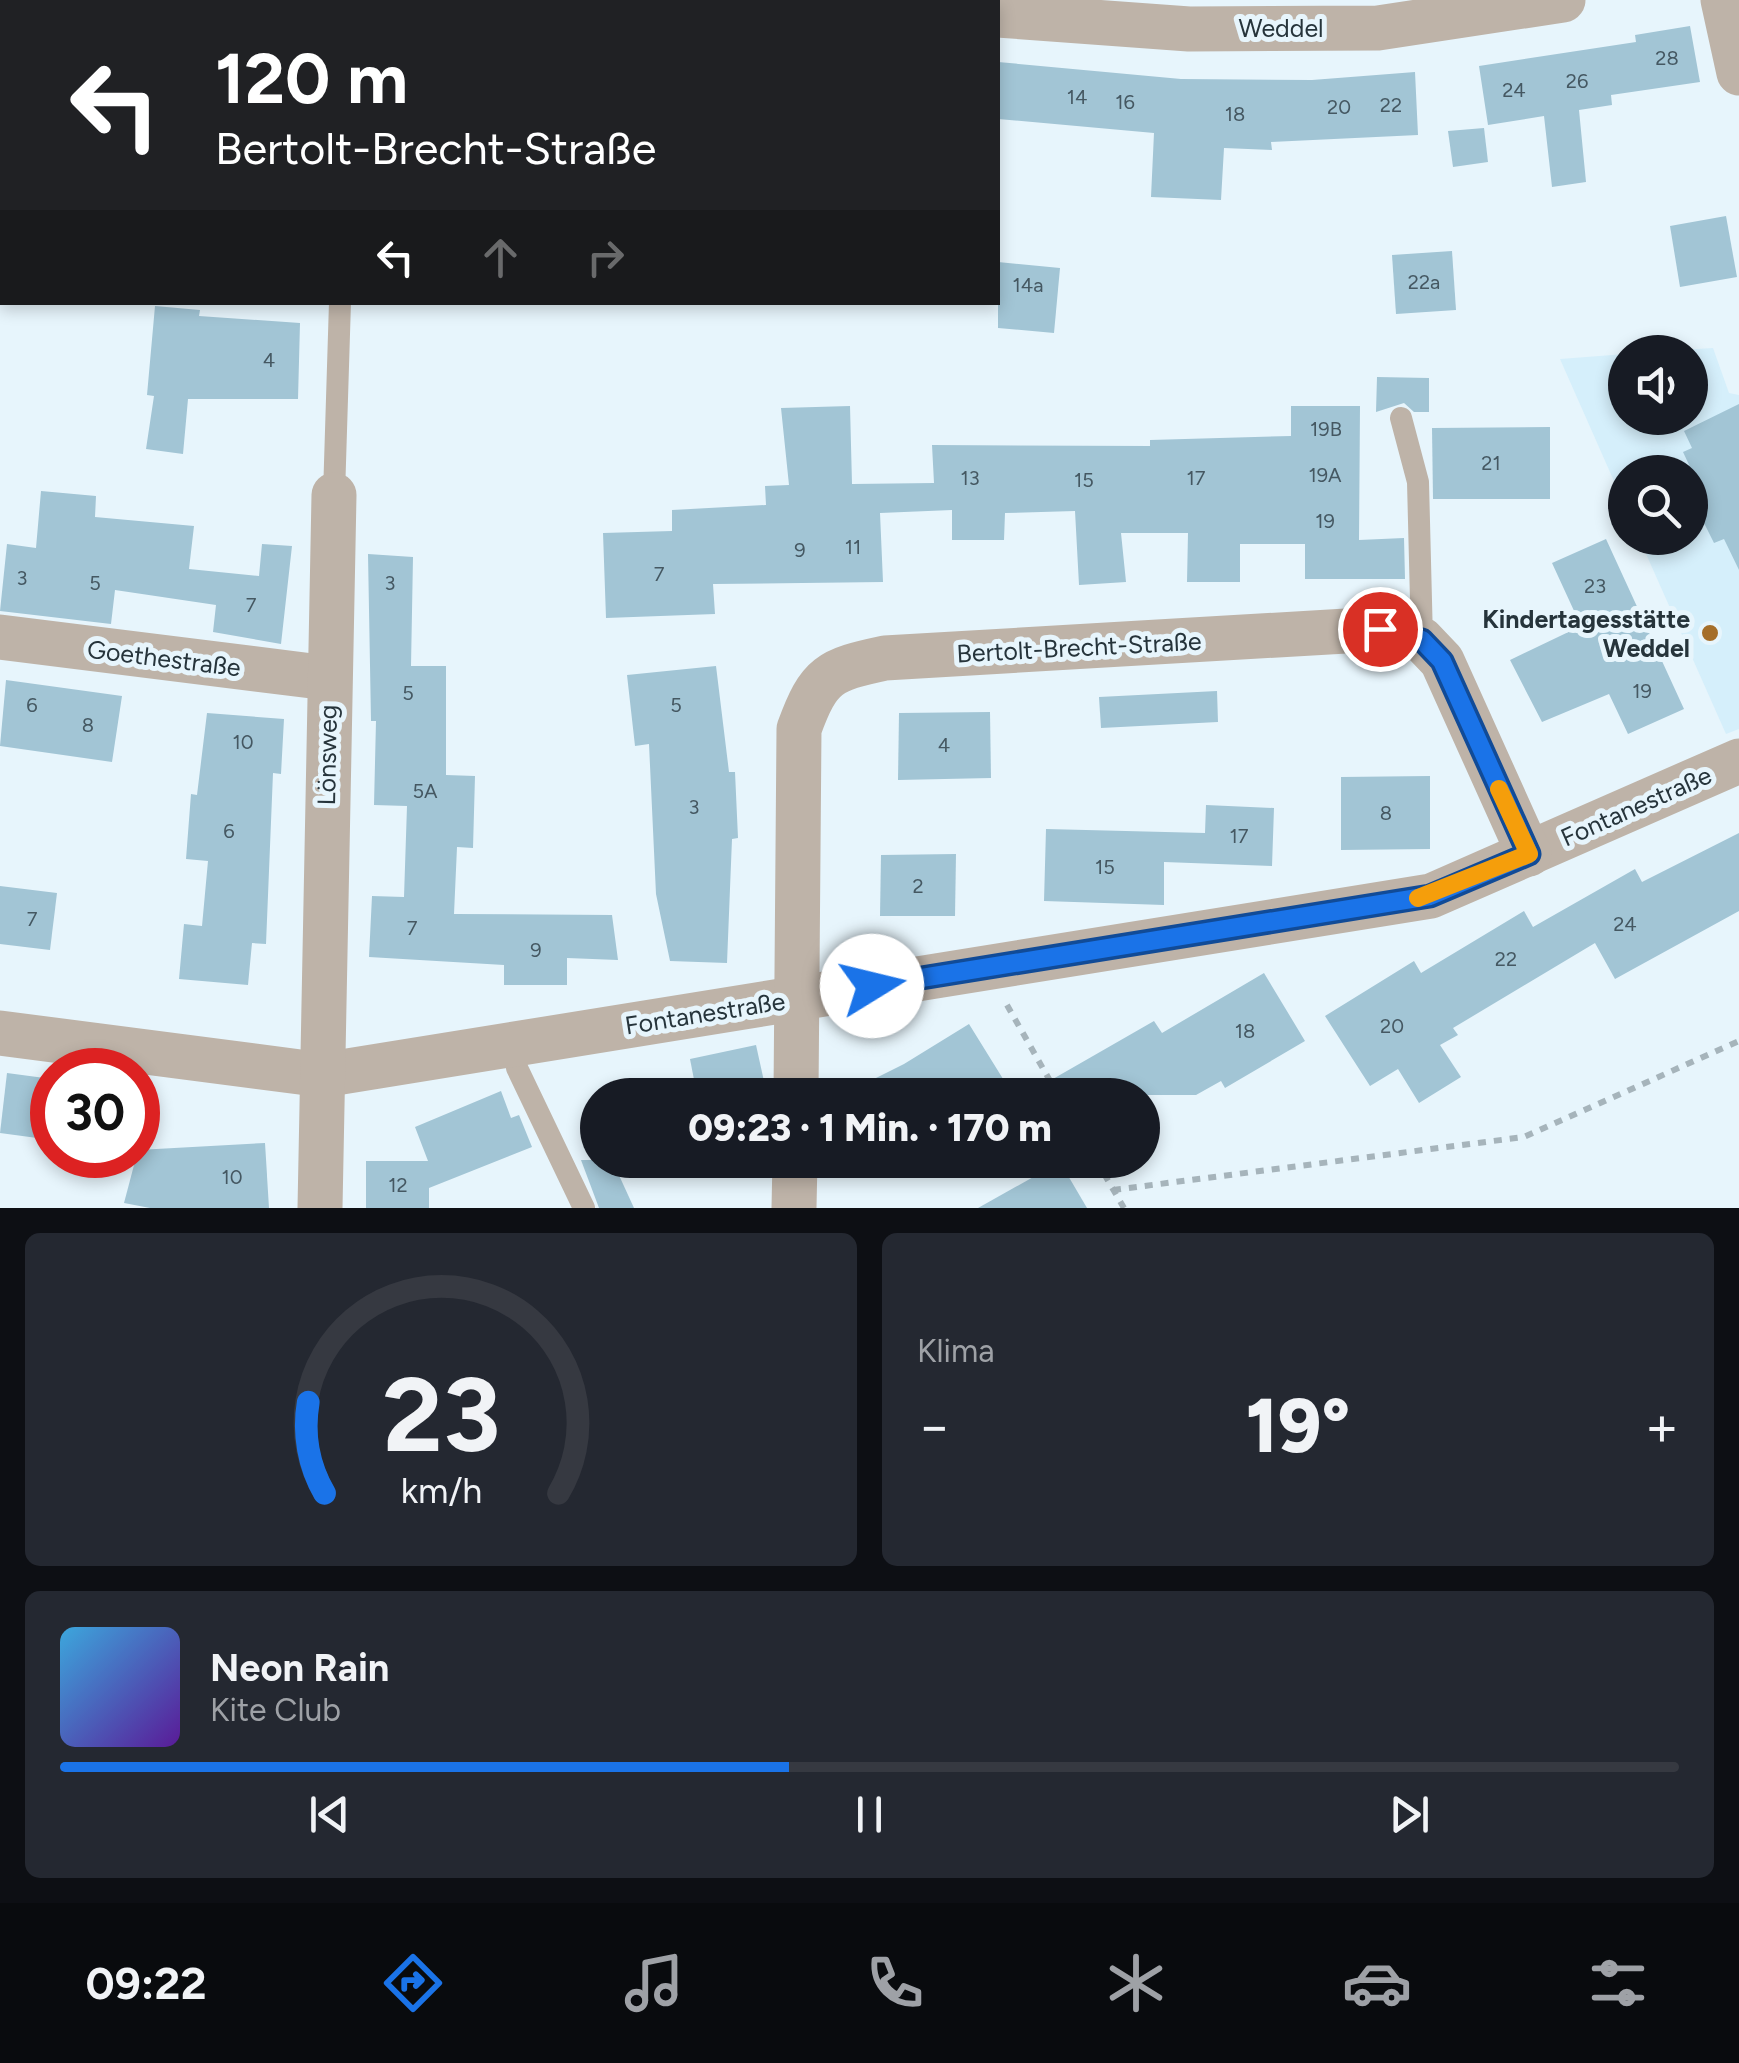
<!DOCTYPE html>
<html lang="de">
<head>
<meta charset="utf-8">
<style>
  :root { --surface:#171b24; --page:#242831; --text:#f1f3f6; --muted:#9ea1a6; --line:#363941; --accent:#1a73e8 }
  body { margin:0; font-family:Figtree,sans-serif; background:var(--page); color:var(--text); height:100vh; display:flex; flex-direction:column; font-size:38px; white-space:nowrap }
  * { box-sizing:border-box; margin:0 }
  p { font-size:32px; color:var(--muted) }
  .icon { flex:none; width:55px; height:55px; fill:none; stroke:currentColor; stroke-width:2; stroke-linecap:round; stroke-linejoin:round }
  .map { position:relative; height:1208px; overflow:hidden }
  .side { display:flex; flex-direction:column; gap:25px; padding:25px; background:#0d0f14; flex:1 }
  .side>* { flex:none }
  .top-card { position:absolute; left:0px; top:0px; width:1000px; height:305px; box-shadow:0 5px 15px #0003; background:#202124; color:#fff; overflow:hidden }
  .controls { position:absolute; left:1608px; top:335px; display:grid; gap:20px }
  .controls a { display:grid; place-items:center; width:100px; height:100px; border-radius:50%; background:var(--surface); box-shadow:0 5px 15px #0003; font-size:50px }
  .speed { position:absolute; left:30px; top:1048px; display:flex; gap:20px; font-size:50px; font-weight:700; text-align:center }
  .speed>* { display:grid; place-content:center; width:130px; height:130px; border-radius:50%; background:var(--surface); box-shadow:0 5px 15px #0003; line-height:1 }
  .speed .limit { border:15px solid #d22; background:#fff; color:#111 }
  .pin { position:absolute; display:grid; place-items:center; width:85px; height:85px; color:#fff; margin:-42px; border:5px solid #fff; border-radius:50%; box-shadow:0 2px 10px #0007 }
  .me { position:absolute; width:110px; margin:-55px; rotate:81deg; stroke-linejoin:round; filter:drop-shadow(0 0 8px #0008) }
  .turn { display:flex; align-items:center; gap:35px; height:210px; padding:0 50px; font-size:45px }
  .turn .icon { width:130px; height:130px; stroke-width:2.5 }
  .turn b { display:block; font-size:70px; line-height:85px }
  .lanes { display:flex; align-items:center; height:95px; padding:0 50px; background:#0003; justify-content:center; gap:50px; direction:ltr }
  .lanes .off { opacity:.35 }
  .big { font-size:75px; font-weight:800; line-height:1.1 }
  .side .tile { flex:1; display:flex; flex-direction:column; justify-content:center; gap:15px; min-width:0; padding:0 35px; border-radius:15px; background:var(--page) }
  .side .dial { align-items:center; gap:0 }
  .dial svg { height:260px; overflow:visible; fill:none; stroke:var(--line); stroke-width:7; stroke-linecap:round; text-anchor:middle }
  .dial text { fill:var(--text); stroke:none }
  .song { display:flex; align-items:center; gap:30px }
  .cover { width:120px; height:120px; border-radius:15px; background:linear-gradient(135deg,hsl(200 70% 55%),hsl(270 70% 35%)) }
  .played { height:10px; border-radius:5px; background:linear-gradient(90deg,var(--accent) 45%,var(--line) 45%) }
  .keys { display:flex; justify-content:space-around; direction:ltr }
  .heat { display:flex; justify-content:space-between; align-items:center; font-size:55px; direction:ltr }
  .side .tiles { flex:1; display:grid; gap:25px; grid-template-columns:1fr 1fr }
  .tile:last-child { grid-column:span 2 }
  .trip { position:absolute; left:580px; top:1078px; width:580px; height:100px; border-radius:50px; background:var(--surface); box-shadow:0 5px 15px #0003; font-weight:800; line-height:100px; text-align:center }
  .tab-bar { display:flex; height:160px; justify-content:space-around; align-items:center; background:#090b0e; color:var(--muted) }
  .tab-bar .icon { width:70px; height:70px }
  .tab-bar .on { color:var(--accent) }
  .tab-bar b { font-size:45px; color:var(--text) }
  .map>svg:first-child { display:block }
</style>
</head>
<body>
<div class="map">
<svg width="1739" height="1208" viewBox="0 0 1739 1208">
  <rect width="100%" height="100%" fill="#e7f5fc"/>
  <path fill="#d5effb" d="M1713,348L1729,393L1739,395V729L1726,734L1639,538H1690V472H1625V506L1560,359L1625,354V418H1690V352H1648Z"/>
  <g fill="#a2c5d5">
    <path d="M1690,26L1700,82L1611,95L1612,105L1579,110L1586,182L1552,187L1544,116L1488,125L1479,66L1636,42L1635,35Z"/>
    <path d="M998,62L1181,79L1312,80L1415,72L1418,135L1271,142L1272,150L1224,148L1221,200L1151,197L1154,133L998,119Z"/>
    <path d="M1484,128L1488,162L1453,167L1448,131Z"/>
    <path d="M1726,216L1737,277L1680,287L1670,226Z"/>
    <path d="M1452,251L1456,310L1396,314L1392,255Z"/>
    <path d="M998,262L1060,268L1054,333L998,328Z"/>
    <path d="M155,306L200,310L199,316L300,323L298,399H188L183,454L146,449L154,396L147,395Z"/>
    <path d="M1377,377L1429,378V412H1414L1404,403L1376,412Z"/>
    <path d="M1739,404V570L1724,539L1714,543L1695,505L1706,501L1683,452L1692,448L1684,431Z"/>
    <path d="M850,406L852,484L934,483L932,445L1150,446V440L1291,436V406H1360L1359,540L1404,538L1405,579H1305V544H1240V582H1187L1188,533H1121L1126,582L1079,585L1075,511L1005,513L1004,540H952V510L880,513L883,582L713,584L715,614L606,618L603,533L672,531V510L766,505L765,486L789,485L781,408Z"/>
    <path d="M1550,427V499H1433L1432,428Z"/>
    <path d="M41,491L96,496L95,517L194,526L189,569L259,576L262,544L292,546L281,644L213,632L216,605L115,590L111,624L0,611L7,544L36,548Z"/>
    <path d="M1606,539L1684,709L1628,734L1609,694L1542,722L1510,660L1581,626L1552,563Z"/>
    <path d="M368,554L413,557L411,666H446V775L475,776L473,848L457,847L454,914L612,915L618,960L567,958V985H504V965L369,957L372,896L404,897L407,806L374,805L376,721H371Z"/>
    <path d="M716,666L729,772H735L738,838L732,839L727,963L670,961L656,894L649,744L635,746L627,675Z"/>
    <path d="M6,680L122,696L112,762L0,746Z"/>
    <path d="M1217,691L1218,722L1101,728L1099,697Z"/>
    <path d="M990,712L991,778L898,780L899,713Z"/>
    <path d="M207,713L284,719L281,774L273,773L266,944L252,943L248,985L179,979L184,924L202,926L208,861L186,859L191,794L197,795Z"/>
    <path d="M1430,776V849L1341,850V777Z"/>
    <path d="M1206,805L1274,808L1272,866L1164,862V905L1044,901L1046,829L1205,833Z"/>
    <path d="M1739,833V911L1615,979L1595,943L1453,1028L1458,1035L1440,1045L1461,1077L1419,1103L1398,1069L1370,1086L1325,1016L1414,961L1421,973L1524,911L1533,927L1635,869L1642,882Z"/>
    <path d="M956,854L955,916H880L881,855Z"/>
    <path d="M0,886L57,893L50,950L0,944Z"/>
    <path d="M1264,973L1305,1041L1225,1088L1221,1081L1196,1095H1025L1154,1021L1162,1033Z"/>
    <path d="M969,1024L1013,1095H842L904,1064Z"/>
    <path d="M756,1045L767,1095H697L690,1059Z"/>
    <path d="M7,1073L52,1079V1140L0,1133Z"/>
    <path d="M501,1091L511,1118L519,1115L532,1147L429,1188V1208H366V1161H428L415,1127Z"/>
    <path d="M265,1143L269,1208H150L124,1203L138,1150Z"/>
    <path d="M581,1160H612L634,1208H599Z"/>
    <path d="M1060,1162L1087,1208H978Z"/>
  </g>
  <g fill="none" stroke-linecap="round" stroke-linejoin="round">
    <g stroke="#a6b4bb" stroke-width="6" stroke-dasharray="8 8" stroke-linecap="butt">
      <path d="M1007,1005L1058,1095"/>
      <path d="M1096,1160L1124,1208"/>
      <path d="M1113,1190L1524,1137L1739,1041"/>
    </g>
    <g stroke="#beb3a8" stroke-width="22">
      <path d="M1401,418L1418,482L1422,640"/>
      <path d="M334,495L340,302"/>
      <path d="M514,1044L517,1068L584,1208"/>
    </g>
    <g stroke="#beb3a8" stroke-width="45">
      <path d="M24,0L38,2"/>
      <path d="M918,0L931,2"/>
      <path d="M1723,0L1739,73"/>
      <path d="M772,2L773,0"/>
      <path d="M998,15L1189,29L1378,28L1563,0"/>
      <path d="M0,637L328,678"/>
      <path d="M0,1033L323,1075L1431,896L1739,761"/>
      <path d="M796,1095L799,729C819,674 829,670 885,658L1380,629L1422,640L1442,661L1529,854"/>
      <path d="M320,1208L334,495"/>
      <path d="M794,1208L795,1160"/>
    </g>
  </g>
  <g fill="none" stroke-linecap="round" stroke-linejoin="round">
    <g stroke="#114b97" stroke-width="25">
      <path id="route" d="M872,986L1430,896L1529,854L1442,661L1422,640L1380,629"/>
    </g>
    <use href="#route" stroke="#1a73e8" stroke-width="18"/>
    <path stroke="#f59e0b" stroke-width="18" d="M1418,898L1529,854L1499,789"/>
  </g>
  <circle fill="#a56e2a" stroke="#e7f5fc" stroke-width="4" cx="1710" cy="633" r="10"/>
  <g text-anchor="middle" stroke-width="10" stroke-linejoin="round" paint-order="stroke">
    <g font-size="20" fill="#455862">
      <text x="1667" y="65">28</text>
      <text x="1577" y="88">26</text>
      <text x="1514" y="97">24</text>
      <text x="1077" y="104">14</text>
      <text x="1125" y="109">16</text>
      <text x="1391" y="112">22</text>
      <text x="1339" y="114">20</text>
      <text x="1235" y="121">18</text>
      <text x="1424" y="289">22a</text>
      <text x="1028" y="292">14a</text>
      <text x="269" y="367">4</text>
      <text x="1326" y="436">19B</text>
      <text x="1491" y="470">21</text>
      <text x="1325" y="482">19A</text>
      <text x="970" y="485">13</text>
      <text x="1196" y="485">17</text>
      <text x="1084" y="487">15</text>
      <text x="1325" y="528">19</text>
      <text x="853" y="554">11</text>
      <text x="800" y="557">9</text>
      <text x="659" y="581">7</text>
      <text x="22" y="585">3</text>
      <text x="95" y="590">5</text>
      <text x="390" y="590">3</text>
      <text x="1595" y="593">23</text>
      <text x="251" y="612">7</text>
      <text x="1642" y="698">19</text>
      <text x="408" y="700">5</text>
      <text x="32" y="712">6</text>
      <text x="676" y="712">5</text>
      <text x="88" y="732">8</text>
      <text x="243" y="749">10</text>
      <text x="944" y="752">4</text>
      <text x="425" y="798">5A</text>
      <text x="694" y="814">3</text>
      <text x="1386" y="820">8</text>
      <text x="229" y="838">6</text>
      <text x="1239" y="843">17</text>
      <text x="1105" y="874">15</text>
      <text x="918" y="893">2</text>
      <text x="32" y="926">7</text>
      <text x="1625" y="931">24</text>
      <text x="412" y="935">7</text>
      <text x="536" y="957">9</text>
      <text x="1506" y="966">22</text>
      <text x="1392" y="1033">20</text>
      <text x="1245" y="1038">18</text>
      <text x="232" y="1184">10</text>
      <text x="398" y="1192">12</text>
    </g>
    <g font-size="25" fill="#26343b" stroke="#e7f5fc">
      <text x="1281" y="37">Weddel</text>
      <text transform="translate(1079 647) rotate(-3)" y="9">Bertolt-Brecht-Straße</text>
      <text transform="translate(164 658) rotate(7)" y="9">Goethestraße</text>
      <text transform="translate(327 755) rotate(-89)" y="9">Lönsweg</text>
      <text transform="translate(1636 806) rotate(-24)" y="9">Fontanestraße</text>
      <text transform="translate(705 1013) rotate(-9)" y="9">Fontanestraße</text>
    </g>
    <g font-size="25" font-weight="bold" fill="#26343b" stroke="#e7f5fc" text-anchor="end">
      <text x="1690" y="628">Kindertagesstätte<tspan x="1690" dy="29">Weddel</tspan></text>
    </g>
  </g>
</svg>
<div class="controls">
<a><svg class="icon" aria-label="sound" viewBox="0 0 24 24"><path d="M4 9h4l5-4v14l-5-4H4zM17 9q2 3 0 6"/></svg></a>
<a><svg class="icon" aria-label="search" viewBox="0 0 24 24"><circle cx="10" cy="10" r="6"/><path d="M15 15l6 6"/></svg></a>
</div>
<div class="speed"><div class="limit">30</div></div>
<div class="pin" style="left:1380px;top:629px;background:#d93025"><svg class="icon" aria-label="arrive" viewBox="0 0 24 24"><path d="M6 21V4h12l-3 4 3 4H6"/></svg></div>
<svg class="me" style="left:872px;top:986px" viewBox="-20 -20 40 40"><circle r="19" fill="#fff"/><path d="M0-13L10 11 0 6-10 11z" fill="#1a73e8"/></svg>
<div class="trip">09:23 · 1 Min. · 170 m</div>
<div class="top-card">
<div class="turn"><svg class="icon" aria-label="left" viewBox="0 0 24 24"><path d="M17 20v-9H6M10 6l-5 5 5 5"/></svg><div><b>120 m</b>Bertolt-Brecht-Straße</div></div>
<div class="lanes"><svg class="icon" aria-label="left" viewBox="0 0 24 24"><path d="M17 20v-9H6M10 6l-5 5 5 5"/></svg><svg class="icon off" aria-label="ahead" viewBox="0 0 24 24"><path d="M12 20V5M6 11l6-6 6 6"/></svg><svg class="icon off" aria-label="right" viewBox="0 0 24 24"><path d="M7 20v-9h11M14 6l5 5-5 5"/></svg></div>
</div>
</div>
<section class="side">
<div class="tiles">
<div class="tile dial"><svg viewBox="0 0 100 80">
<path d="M14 69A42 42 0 1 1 86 69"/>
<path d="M14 69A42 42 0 0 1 9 41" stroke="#1a73e8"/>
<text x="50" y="56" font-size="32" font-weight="700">23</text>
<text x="50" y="72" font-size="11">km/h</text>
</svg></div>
<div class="tile"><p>Klima</p>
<div class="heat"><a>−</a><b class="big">19°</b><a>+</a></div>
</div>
<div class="tile">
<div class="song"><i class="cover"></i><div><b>Neon Rain</b><p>Kite Club</p></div></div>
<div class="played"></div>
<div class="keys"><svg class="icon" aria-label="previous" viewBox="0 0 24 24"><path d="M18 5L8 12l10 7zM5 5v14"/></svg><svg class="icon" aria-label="pause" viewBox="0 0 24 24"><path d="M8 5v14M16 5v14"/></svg><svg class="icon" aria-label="next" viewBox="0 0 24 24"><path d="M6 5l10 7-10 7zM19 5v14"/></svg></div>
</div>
</div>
</section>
<nav class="tab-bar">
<b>09:22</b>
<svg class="icon on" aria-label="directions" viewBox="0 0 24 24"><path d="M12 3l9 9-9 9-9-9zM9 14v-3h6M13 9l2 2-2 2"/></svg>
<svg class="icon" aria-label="music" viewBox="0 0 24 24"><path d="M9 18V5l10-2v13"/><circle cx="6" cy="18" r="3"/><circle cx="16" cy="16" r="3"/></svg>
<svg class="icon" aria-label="phone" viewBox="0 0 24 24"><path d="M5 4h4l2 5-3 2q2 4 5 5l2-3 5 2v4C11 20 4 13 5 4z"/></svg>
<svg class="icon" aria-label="climate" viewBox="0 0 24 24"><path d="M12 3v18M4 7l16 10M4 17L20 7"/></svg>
<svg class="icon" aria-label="car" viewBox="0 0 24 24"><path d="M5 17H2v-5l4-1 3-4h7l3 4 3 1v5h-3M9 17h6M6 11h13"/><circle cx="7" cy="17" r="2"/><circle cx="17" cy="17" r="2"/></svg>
<svg class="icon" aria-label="filters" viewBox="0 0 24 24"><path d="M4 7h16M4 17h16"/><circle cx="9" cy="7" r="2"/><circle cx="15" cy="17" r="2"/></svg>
</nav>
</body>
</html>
